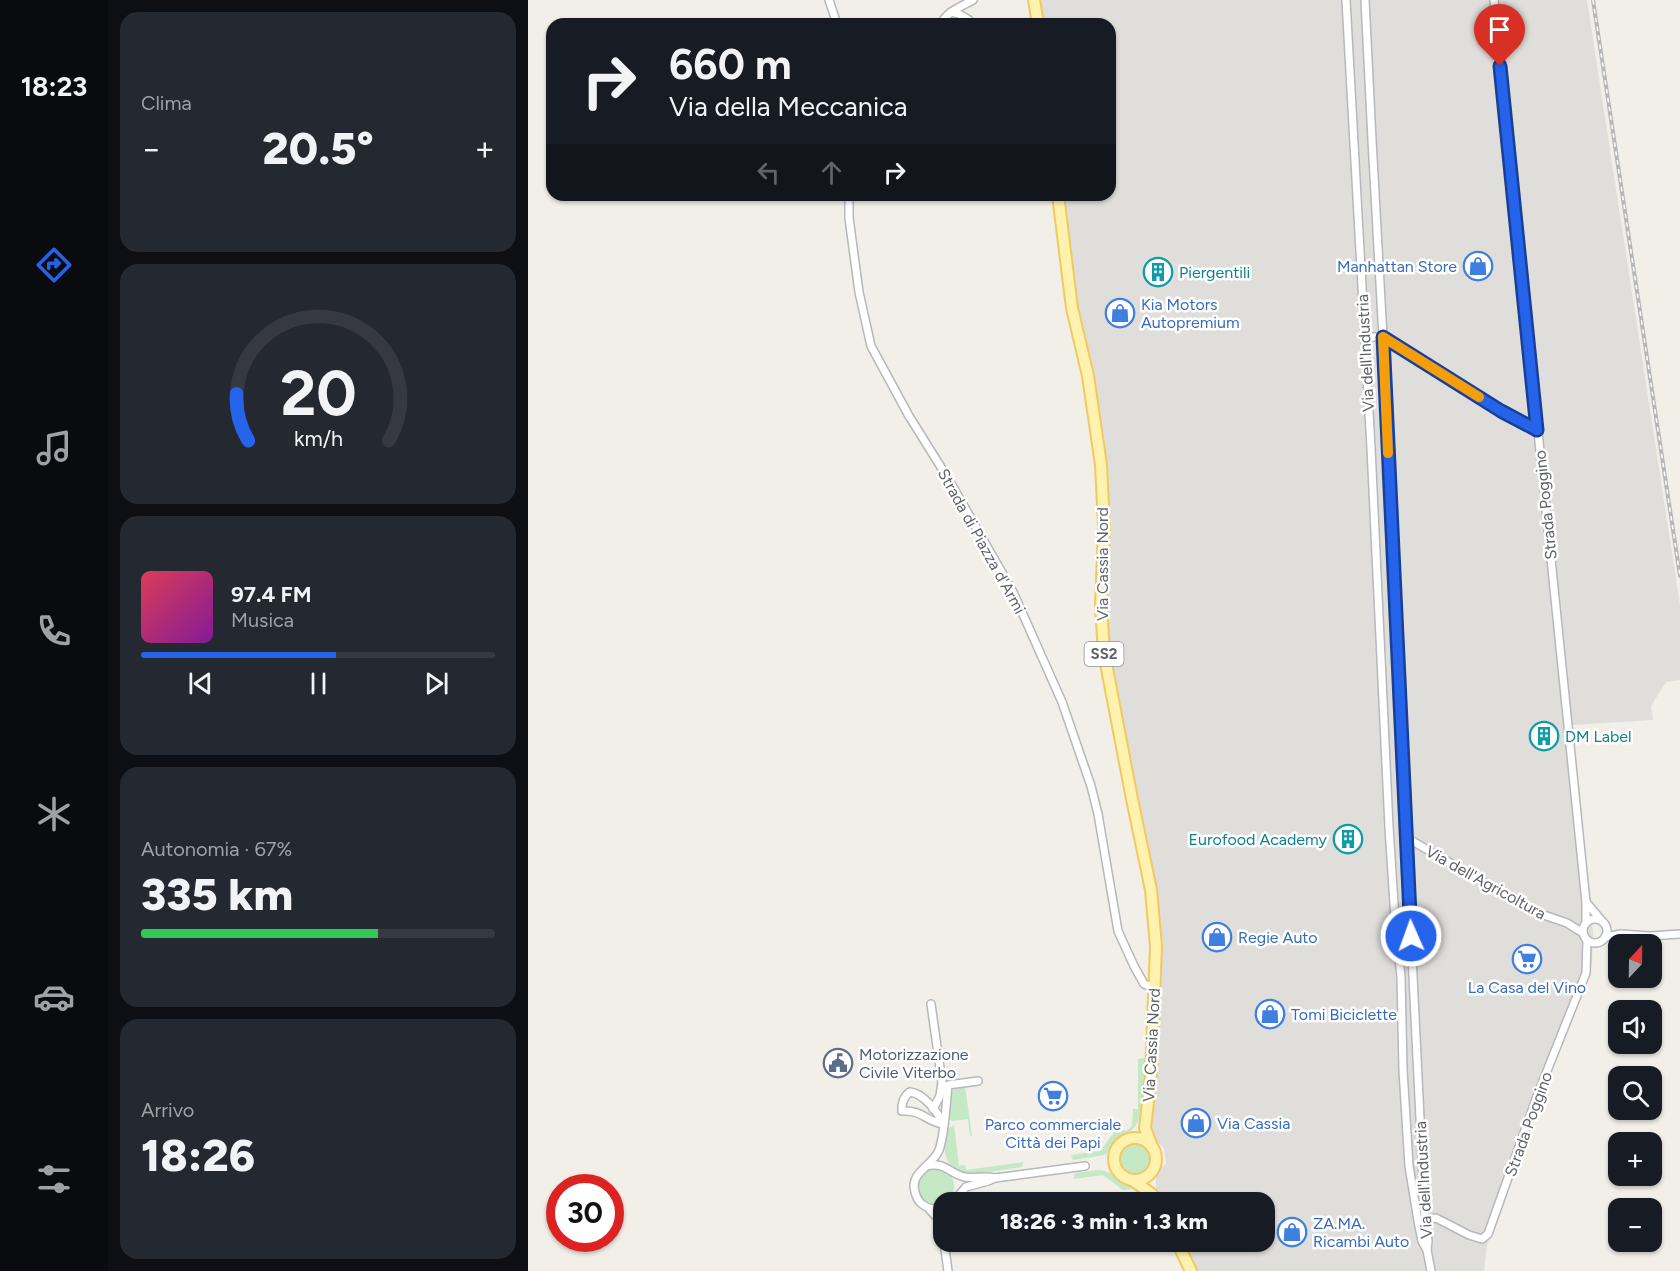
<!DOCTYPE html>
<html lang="it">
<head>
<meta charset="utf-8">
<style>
  :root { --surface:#171b24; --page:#242831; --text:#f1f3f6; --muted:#9ea1a6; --line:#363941; --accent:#2563eb }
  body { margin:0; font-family:Figtree,sans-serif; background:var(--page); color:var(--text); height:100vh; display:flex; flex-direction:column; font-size:22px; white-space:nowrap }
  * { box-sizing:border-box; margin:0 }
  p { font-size:20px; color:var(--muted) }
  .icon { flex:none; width:33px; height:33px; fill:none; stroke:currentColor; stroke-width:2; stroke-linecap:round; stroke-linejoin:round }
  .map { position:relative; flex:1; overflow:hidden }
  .drawer { display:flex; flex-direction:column; gap:12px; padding:12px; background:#0d0f14; width:420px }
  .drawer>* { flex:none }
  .banner { position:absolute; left:18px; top:18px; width:570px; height:183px; border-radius:18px; box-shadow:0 2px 4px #0004; background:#171b24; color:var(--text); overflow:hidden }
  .needle { width:39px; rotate:22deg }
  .controls { position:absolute; left:1080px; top:934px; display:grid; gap:12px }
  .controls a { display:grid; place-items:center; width:54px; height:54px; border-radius:12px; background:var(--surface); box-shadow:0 2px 4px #0004; font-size:30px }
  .speed { position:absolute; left:18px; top:1174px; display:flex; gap:12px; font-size:30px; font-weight:700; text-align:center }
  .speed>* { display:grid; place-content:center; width:78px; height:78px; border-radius:50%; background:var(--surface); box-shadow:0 2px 4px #0004; line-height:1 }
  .speed .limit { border:9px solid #d22; background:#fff; color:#111 }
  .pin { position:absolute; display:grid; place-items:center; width:51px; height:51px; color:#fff; margin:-62px -26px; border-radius:50% 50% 50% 0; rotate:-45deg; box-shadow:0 0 6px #0007 }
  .pin .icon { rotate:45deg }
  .me { position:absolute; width:66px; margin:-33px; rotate:358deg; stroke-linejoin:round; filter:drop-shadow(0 0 4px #0008) }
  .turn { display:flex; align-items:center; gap:21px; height:126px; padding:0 24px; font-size:27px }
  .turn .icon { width:78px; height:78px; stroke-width:2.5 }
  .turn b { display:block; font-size:42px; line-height:51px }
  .lanes { display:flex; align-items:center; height:57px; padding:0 24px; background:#0003; justify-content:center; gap:30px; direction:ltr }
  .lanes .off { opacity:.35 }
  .big { font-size:45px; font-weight:800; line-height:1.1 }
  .drawer .widget { flex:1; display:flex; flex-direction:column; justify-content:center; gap:9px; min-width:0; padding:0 21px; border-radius:18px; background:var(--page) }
  .drawer .dial { align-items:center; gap:0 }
  .dial svg { height:156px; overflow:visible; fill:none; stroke:var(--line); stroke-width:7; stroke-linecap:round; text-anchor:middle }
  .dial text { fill:var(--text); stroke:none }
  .song { display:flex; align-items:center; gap:18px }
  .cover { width:72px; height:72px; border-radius:9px; background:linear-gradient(135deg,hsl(350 70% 55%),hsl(290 70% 35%)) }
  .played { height:6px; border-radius:3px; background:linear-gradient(90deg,var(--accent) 55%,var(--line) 55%) }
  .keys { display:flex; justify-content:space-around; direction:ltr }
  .heat { display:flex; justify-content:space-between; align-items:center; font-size:33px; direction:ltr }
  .charge { height:9px; border-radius:4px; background:linear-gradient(90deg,#34c759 67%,var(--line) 0) }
  .trip { position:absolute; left:405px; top:1192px; width:342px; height:60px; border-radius:18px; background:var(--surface); box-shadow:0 2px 4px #0004; font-weight:800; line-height:60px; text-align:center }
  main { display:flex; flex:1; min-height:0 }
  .tabs { display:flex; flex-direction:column; width:108px; justify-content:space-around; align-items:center; background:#090b0e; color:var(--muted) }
  .tabs .icon { width:42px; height:42px }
  .tabs .selected { color:var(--accent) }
  .tabs b { font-size:27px; color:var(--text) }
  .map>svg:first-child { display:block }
</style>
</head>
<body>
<main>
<nav class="tabs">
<b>18:23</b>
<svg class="icon selected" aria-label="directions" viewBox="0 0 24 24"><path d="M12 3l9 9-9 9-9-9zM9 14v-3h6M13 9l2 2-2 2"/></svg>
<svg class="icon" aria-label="music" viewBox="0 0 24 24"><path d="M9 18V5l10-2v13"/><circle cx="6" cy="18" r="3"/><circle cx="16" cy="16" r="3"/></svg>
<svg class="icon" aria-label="phone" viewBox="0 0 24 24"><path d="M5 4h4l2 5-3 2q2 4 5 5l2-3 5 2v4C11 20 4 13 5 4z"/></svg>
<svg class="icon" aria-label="climate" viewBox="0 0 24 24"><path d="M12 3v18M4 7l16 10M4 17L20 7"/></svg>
<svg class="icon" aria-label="car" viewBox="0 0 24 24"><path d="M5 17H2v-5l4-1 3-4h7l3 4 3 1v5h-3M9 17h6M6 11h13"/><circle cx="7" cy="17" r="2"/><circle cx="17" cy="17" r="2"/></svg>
<svg class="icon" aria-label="filters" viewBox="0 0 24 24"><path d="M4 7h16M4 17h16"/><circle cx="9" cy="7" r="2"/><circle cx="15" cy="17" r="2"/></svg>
</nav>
<section class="drawer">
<div class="widget"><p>Clima</p>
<div class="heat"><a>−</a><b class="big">20.5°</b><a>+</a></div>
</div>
<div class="widget dial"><svg viewBox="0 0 100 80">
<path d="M14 69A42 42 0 1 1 86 69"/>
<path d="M14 69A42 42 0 0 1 8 45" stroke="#2563eb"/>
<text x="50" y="56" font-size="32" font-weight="700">20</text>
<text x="50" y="72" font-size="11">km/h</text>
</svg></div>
<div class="widget">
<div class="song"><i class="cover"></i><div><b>97.4 FM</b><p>Musica</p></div></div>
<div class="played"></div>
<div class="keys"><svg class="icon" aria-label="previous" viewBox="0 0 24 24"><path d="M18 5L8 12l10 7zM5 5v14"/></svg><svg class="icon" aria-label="pause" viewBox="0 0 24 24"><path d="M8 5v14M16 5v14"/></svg><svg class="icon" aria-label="next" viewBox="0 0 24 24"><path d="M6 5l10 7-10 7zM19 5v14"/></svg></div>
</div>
<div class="widget"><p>Autonomia · 67%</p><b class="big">335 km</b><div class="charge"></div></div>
<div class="widget"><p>Arrivo</p><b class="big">18:26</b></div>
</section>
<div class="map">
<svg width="1152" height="1271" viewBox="0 0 1152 1271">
  <rect width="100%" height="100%" fill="#f1efe8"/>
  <path fill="#e0deda" d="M511,0H1059L1152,605V680L1138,682L1123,706L1125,720L1044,725L1065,933L1064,963L1013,1094L959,1245L956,1271H668L654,1242H736V1203H635L628,1188V1177L633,1168L638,1164L636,1148L625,1138L622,1122L628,1088L633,945L579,645L576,591L579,515L548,311L534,195H582V24H514Z"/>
  <g fill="#c5e8c5">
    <path d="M616,1058L620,1059L617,1085L610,1122L604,1130L589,1138L580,1152L576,1155L545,1160L543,1155L572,1151L588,1130L598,1131L604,1126L605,1109H610V1059Z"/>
    <path d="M437,1086L444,1136H442L440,1119L424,1121L419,1118C421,1102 417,1089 437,1086Z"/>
    <path d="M426,1125L431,1166L437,1165L438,1170L495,1162L494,1167L440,1175C416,1167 414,1152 418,1130Z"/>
    <circle cx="607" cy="1160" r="18"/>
    <circle cx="408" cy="1186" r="18"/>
    <path d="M570,1170C585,1171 584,1178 596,1183C612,1191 613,1185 622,1203H618L615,1193L608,1189L595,1190L575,1175L546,1179V1175L548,1173Z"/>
  </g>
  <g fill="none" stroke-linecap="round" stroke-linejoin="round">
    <g stroke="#b5b8bc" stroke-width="10">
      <g id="street">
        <path d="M301,0L309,24"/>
        <path d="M818,0L843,448L861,827L867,919L873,977L875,1070L881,1166L890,1221L894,1241L899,1250L903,1271"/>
        <path d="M837,0L844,140L855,337L867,613L897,1219L900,1241L899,1250"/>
        <path d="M966,0L1058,902V922"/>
        <path d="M423,12L431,14L441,20L442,24"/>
        <path d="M413,24C418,12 434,6 445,0"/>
        <path d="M321,195V218L331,292L343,346L381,416L421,480L485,592L534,702L563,786L570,814L590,931L606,966L616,984L626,988"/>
        <path d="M836,337H855L973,411L1009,430"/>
        <path d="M879,838L983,898L1013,914L1039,923L1055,933"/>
        <path d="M1058,902L1073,920"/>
        <circle cx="1067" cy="931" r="12"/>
        <path d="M1077,937L1093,934L1122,936L1152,934"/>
        <path d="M403,1004L414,1082L412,1096L405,1109"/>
        <path d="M382,1092C395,1093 410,1112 415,1124C397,1121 395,1110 374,1111C373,1104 376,1096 382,1092Z"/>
        <path d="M399,1166C416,1161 422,1174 437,1177C447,1179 457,1175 467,1178L557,1166"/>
        <path d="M424,1203L438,1187L460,1181L467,1178"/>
        <path d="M416,1208C408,1210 400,1209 394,1204C390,1201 388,1196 387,1192C381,1172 405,1166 411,1150C417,1134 418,1103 420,1085L450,1081"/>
        <path d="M402,1210L413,1222L416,1239"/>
        <path d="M895,1220L908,1218L941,1235L954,1239L960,1234L1011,1091L1058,973L1059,940"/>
        <path d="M416,1242L420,1271"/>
      </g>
    </g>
    <g stroke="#f2c960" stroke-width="14">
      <g id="primary">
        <path d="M506,0L510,24"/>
        <path d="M530,195L544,308L560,376L573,465L576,526L573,606L576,653L604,799L623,890L628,946L623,1077L617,1128L624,1147"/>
        <circle cx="607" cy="1159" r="21"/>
        <path d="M604,1180L624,1194L629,1203"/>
        <path d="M649,1242L663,1271"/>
      </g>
    </g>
    <use href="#street" stroke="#fff" stroke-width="7"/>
    <use href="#primary" stroke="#fff2af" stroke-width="10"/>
    <g stroke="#b6b7b8" stroke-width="4">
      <path id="rail" d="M1065,0L1152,576"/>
    </g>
    <use href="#rail" stroke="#fff" stroke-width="1.5" stroke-dasharray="4.5" stroke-linecap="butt"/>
  </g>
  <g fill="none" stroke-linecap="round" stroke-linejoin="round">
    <g stroke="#184099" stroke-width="15">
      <path id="route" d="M883,936L855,337L973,411L1009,430L972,66"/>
    </g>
    <use href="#route" stroke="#2563eb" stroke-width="10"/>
    <path stroke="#f59e0b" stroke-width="10" d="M860,453L855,337L951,397"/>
  </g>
  <defs>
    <g id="shop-ring" transform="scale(1.5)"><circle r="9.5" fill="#fff" stroke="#3f7fe0" stroke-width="1.5"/><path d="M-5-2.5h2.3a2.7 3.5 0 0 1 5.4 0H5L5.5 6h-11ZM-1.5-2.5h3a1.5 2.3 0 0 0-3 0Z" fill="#3f7fe0"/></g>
    <g id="building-ring" transform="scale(1.5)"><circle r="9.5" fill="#fff" stroke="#0f9aa8" stroke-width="1.5"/><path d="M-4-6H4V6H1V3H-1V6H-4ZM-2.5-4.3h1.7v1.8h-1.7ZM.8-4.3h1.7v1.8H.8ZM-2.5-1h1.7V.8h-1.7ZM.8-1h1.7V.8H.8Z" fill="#0f9aa8"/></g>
    <g id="supermarket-ring" transform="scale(1.5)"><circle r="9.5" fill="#fff" stroke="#3f7fe0" stroke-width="1.5"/><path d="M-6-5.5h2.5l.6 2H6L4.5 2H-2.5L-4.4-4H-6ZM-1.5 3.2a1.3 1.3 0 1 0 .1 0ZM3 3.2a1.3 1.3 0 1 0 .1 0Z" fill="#3f7fe0"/></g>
    <g id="civic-ring" transform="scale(1.5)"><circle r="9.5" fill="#fff" stroke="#5c6f8a" stroke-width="1.5"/><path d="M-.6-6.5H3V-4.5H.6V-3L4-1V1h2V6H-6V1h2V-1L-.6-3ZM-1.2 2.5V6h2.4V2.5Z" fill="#5c6f8a"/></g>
  </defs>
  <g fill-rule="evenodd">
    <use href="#shop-ring" x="950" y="266"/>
    <use href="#building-ring" x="630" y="272"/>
    <use href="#shop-ring" x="592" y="313"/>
    <use href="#building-ring" x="1016" y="736"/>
    <use href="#building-ring" x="820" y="839"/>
    <use href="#shop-ring" x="689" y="937"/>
    <use href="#supermarket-ring" x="999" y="959"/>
    <use href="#shop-ring" x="742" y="1014"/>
    <use href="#civic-ring" x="310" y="1063"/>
    <use href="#supermarket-ring" x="525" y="1096"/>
    <use href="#shop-ring" x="668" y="1123"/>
    <use href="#shop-ring" x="764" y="1232"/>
  </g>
  <g text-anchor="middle" stroke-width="5" stroke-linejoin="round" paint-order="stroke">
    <rect fill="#fff" stroke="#8f9295" stroke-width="1.5" x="556.5" y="642" width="39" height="24" rx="4.5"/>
    <g font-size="15" font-weight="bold" fill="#5f6368">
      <text x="576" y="659">SS2</text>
    </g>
    <g font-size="16" fill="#366cbe" stroke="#fff" text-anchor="start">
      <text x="929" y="272" text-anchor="end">Manhattan Store</text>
      <text x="613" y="310">Kia Motors<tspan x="613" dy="18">Autopremium</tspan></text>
      <text x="710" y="943">Regie Auto</text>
      <text x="999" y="993" text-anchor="middle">La Casa del Vino</text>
      <text x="763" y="1020">Tomi Biciclette</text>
      <text x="689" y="1129">Via Cassia</text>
      <text x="525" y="1130" text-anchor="middle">Parco commerciale<tspan x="525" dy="18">Città dei Papi</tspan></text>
      <text x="785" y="1229">ZA.MA.<tspan x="785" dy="18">Ricambi Auto</tspan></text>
    </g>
    <g font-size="16" fill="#0d838f" stroke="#fff" text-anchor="start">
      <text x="651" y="278">Piergentili</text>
      <text x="1037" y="742">DM Label</text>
      <text x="799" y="845" text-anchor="end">Eurofood Academy</text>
    </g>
    <g font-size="16" fill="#5f6368" stroke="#fff">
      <text transform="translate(837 353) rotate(-93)" y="6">Via dell'Industria</text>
      <text transform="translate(1017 505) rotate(-96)" y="6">Strada Poggino</text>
      <text transform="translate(454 541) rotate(61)" y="6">Strada di Piazza d'Armi</text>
      <text transform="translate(574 564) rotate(-90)" y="6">Via Cassia Nord</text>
      <text transform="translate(958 882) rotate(29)" y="6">Via dell'Agricoltura</text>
      <text transform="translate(623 1045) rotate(-87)" y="6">Via Cassia Nord</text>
      <text transform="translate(1000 1124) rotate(-70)" y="6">Strada Poggino</text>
      <text transform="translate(895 1180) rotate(-93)" y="6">Via dell'Industria</text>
    </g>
    <g font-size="16" fill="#4e5e75" stroke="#fff" text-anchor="start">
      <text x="331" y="1060">Motorizzazione<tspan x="331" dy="18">Civile Viterbo</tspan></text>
    </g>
  </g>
</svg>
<div class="controls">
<a><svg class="needle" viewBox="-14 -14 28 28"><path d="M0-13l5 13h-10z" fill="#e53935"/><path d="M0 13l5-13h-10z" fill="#9ea1a6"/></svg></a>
<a><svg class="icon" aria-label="sound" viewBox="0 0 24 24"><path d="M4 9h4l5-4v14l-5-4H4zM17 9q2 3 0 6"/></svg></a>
<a><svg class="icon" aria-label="search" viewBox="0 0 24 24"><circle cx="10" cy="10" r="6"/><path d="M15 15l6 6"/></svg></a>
<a>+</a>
<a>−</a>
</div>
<div class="speed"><div class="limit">30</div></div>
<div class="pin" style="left:972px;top:66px;background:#d93025"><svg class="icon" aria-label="arrive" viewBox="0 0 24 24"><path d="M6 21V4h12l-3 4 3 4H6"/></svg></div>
<svg class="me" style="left:883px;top:936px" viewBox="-20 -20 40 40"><circle r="17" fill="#2563eb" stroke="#fff" stroke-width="3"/><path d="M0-11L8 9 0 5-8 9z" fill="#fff"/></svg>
<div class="trip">18:26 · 3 min · 1.3 km</div>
<div class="banner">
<div class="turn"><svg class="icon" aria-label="right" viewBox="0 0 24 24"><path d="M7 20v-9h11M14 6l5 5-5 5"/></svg><div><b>660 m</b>Via della Meccanica</div></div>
<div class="lanes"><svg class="icon off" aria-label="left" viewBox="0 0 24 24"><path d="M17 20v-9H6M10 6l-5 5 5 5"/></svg><svg class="icon off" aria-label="ahead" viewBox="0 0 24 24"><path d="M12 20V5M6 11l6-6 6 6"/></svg><svg class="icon" aria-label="right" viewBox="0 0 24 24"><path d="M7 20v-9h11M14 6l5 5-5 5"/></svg></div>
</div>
</div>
</main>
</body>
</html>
